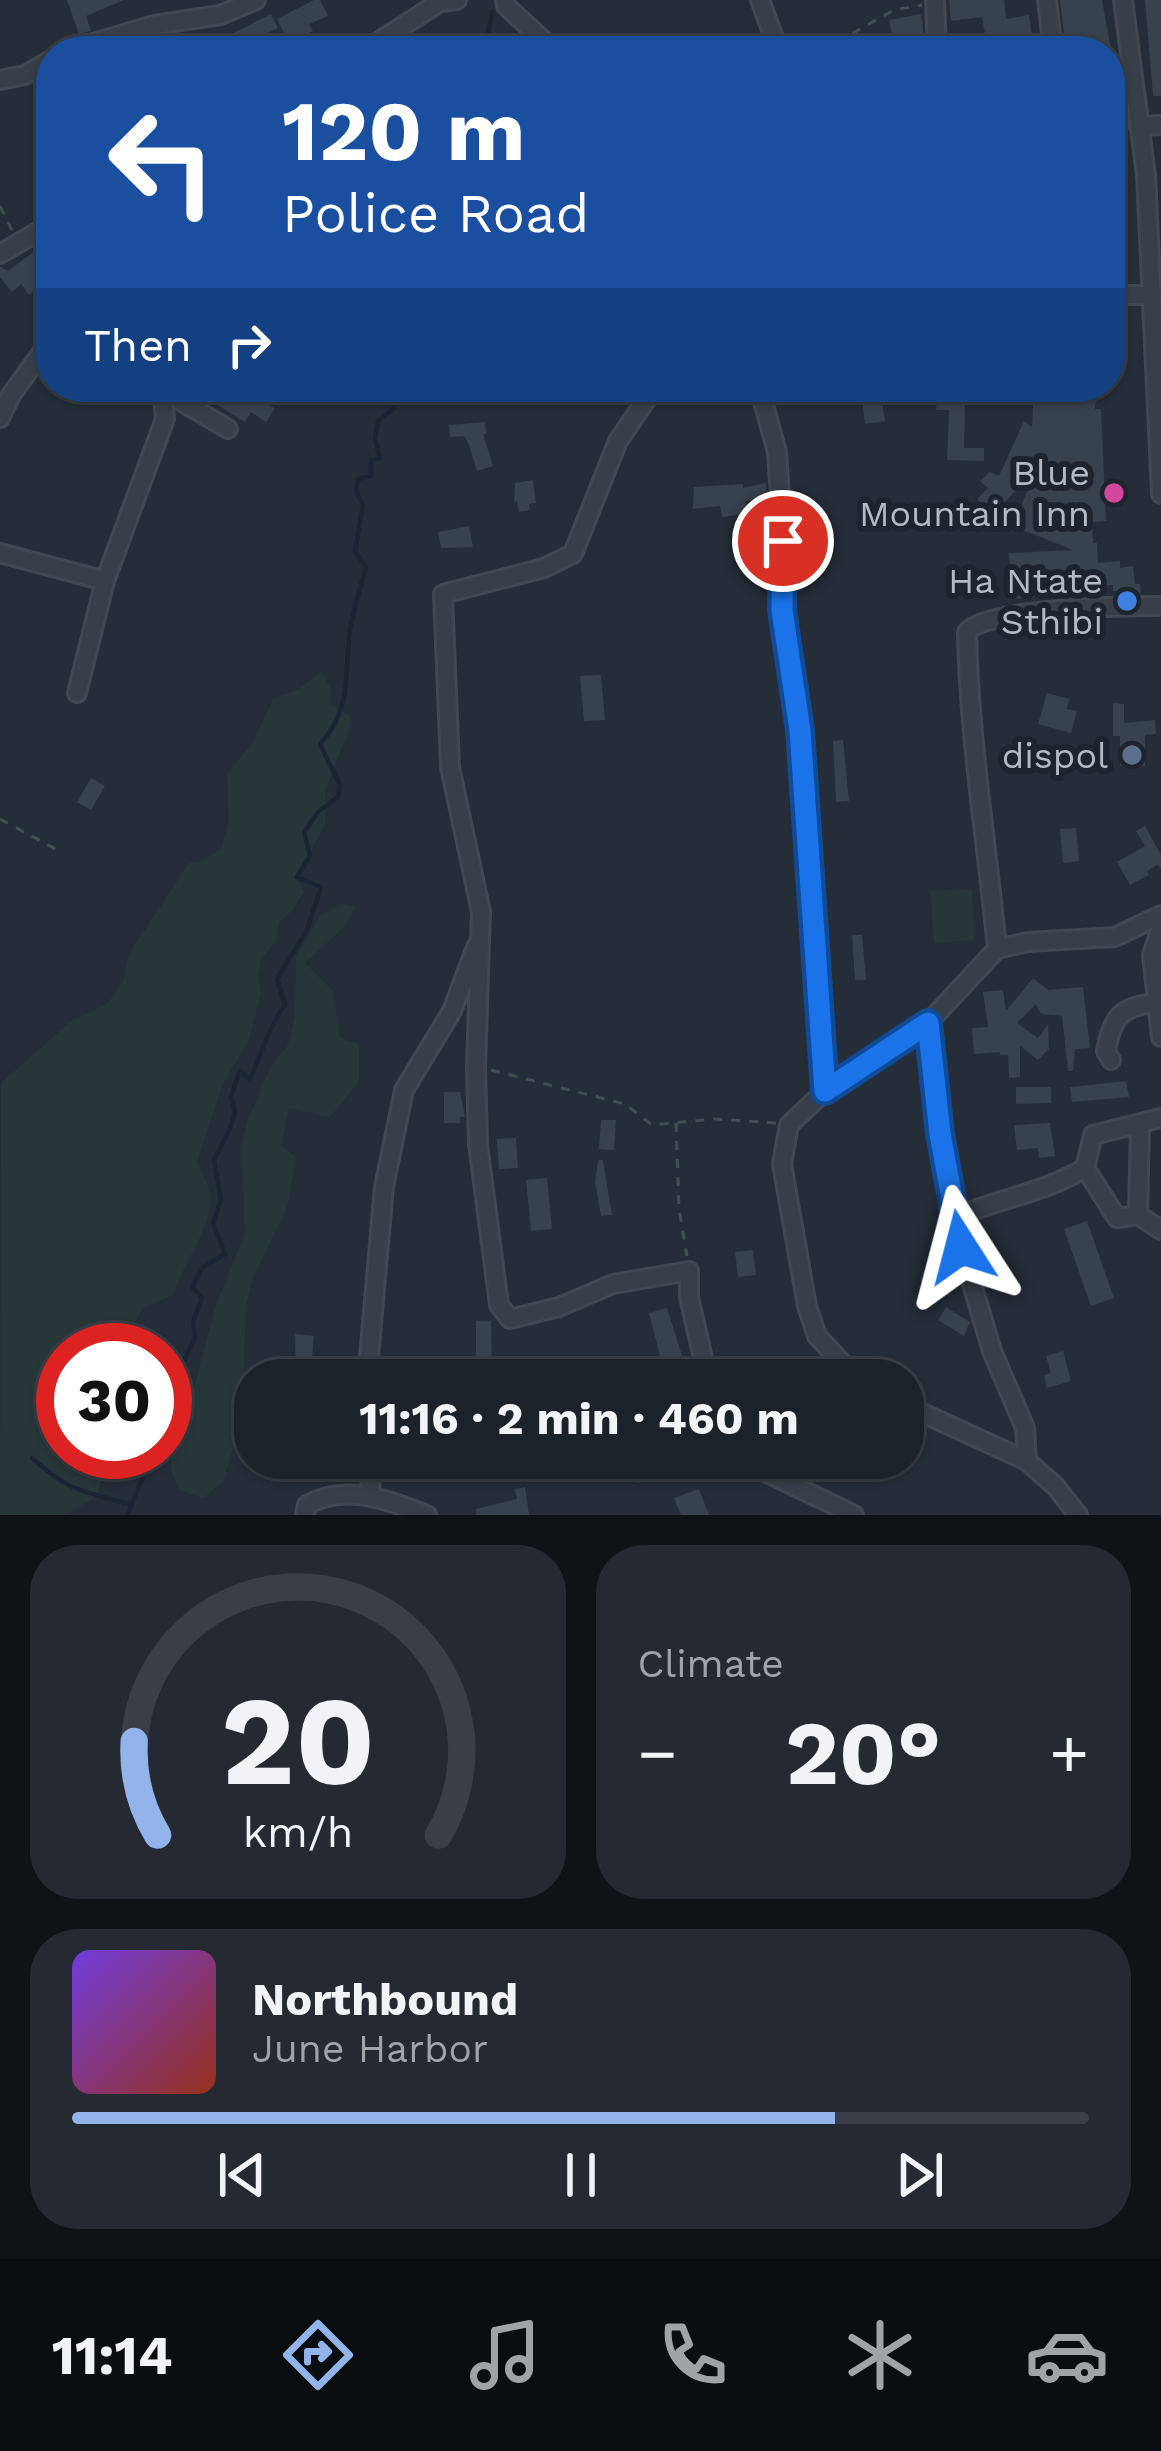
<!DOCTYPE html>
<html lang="en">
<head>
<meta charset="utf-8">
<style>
  :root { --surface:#1c222a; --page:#252a32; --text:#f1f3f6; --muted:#a0a4a8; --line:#3a3f47; --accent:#93b4eb }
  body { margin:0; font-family:"Work Sans",sans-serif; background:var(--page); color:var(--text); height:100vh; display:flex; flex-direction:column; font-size:45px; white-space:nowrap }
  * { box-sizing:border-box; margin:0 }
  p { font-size:39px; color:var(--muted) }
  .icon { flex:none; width:66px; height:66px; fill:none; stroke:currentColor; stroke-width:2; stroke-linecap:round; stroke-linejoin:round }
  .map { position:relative; height:1515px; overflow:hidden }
  .side { display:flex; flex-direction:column; gap:30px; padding:30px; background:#0f1317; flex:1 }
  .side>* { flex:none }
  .banner { position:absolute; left:36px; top:36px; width:1089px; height:366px; border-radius:48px; box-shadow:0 3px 9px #0004,0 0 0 3px var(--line); background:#1a4fa0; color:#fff; overflow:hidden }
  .speed { position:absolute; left:36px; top:1323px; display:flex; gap:24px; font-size:60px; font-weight:700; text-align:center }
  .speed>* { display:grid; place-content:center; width:156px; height:156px; border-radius:50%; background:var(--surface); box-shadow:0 3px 9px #0004,0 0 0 3px var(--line); line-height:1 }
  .speed .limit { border:18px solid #d22; background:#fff; color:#111 }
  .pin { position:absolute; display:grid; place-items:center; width:102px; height:102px; color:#fff; margin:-51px; border:6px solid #fff; border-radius:50%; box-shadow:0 3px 12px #0007 }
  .me { position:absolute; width:132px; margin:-66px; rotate:351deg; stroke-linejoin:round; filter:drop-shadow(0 0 9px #0008) }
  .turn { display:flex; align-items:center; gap:42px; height:252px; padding:0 48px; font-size:54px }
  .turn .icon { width:156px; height:156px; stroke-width:2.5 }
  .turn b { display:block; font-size:84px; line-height:102px }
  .then { display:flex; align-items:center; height:114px; padding:0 48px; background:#0003; gap:24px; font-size:45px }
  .big { font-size:90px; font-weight:700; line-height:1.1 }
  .side .tile { flex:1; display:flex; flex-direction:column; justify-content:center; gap:18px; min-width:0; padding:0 42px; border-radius:48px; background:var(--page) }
  .side .dial { align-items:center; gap:0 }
  .dial svg { height:312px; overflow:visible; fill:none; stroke:var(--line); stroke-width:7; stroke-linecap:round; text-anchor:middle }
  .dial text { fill:var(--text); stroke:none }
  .song { display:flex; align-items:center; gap:36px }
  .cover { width:144px; height:144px; border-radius:18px; background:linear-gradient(135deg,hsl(260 70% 55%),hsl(10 70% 35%)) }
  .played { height:12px; border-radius:6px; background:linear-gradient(90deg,var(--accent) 75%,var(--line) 75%) }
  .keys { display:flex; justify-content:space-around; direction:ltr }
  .heat { display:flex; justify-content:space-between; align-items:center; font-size:66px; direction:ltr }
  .side .tiles { flex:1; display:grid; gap:30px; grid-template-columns:1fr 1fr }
  .tile:last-child { grid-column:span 2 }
  .trip { position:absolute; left:234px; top:1359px; width:690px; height:120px; border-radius:48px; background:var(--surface); box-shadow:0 3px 9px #0004,0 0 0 3px var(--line); font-weight:700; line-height:120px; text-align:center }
  .tabs { display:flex; height:192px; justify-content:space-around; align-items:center; background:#0b0e11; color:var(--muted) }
  .tabs .icon { width:84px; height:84px }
  .tabs .current { color:var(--accent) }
  .tabs b { font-size:54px; color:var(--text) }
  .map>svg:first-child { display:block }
</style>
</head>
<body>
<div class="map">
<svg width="1161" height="1515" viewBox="0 0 1161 1515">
  <rect width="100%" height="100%" fill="#252d38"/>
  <g fill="#273739">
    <path d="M322,672L331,689L329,703L351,717L350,727L325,791V825L297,877L304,892L291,912L279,922L276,941L262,958L258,976L261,993L249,1040L222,1086L197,1161C200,1170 207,1181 209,1190C214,1228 184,1260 173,1295L143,1308L120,1350H63V1452H119L105,1467L97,1496L66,1515H0L1,1083L70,1022L107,1004L123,982L129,954L189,863L200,862L221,849L229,819L227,774L253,742L273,699L297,690Z"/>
    <path d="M972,889L975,940L934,943L930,891Z"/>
    <path d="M341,903L356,906L344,927L305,963L333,991L340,1038L359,1044V1082L330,1117L289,1108L281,1146L296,1157L287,1207L253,1278L246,1305L243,1390L232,1452L223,1482L203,1498L181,1491C168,1471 167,1458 180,1438L217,1302L245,1233L241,1147L247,1122L271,1066L288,1045L295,1017L296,958L320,916Z"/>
  </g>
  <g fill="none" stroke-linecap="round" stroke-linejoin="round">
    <g stroke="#1a2434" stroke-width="4.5">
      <path d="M485,51L492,12"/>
      <path d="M53,1406L63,1411"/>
      <path d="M165,1422L173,1385L195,1337L193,1322L202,1298L192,1287L202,1268L225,1254L213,1223L221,1200L214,1160L230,1129L235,1112L231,1096L240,1071L250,1080C261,1054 269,1027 285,1005L277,979L306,932L321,887L297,877L310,856L304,832L319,811L338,797L340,785L320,744C355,706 343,669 351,624C355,605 361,586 366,567L355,551L363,505L356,491L358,479L371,476V460L380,458L375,439L378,421L394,408L396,387"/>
      <path d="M133,1452L150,1460"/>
      <path d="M32,1458C72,1494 83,1490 131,1505"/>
      <path d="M127,1515L154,1452"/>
    </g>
  </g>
  <g fill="#38414e">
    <path d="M67,0H124L86,16L91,31L79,34Z"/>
    <path d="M314,0H320L328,16L309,24L313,31L289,44L277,19Z"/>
    <path d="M949,0H1004L1006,19L1029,15L1033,44L1012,47L1013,51H988L982,17L951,21Z"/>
    <path d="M1060,0H1102L1111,51H1066Z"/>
    <path d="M1145,0H1161V96H1153Z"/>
    <path d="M271,14L278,28L233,50L226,37Z"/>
    <path d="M921,14L924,37L894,44L889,20Z"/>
    <path d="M51,239V259L35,270L45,283L29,295L21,284L12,292L0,277V267L8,271Z"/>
    <path d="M188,387H230L275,408L266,422L251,412L245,422Z"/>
    <path d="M880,387L885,421L865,424L861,389Z"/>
    <path d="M1034,387H1076V398L1096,400L1095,409H1101L1106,521L1092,522L1093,543H1097L1098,563L1120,561V568L1133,566L1135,584H1140L1141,593L1113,591V585H1106L1105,574L1038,576L1039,597L1011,599L1009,553L1073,550L1013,526L1035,472L992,514L977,499L988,488L980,481L990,472L999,476L1024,421L1032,427Z"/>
    <path d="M937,398L965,399L964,448H984V461L947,460L949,410H936Z"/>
    <path d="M485,422L486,434H483L493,466L477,471L468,442L464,436L450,437L449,425Z"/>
    <path d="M533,480L536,503L529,504L530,510L519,512L517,501L514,502L515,483Z"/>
    <path d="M766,483L767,497L745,501L747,514L722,517L720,506L693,509L694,487L743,484V488Z"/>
    <path d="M469,526L473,547L441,548L438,532Z"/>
    <path d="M601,675L605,720L584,721L580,676Z"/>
    <path d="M1047,693L1069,699L1067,709L1077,711L1071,733L1038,724Z"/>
    <path d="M1113,703L1124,704V723L1155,720L1156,734L1145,735V766H1120V736H1113Z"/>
    <path d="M843,740L849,801L836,802L833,741Z"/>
    <path d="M91,778L105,786L91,810L77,802Z"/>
    <path d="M1145,826L1161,855V868L1157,865L1147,871L1149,875L1130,885L1117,862L1145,846L1136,831Z"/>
    <path d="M1076,828L1079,861L1063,863L1060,829Z"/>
    <path d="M852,935H862L866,980H855Z"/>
    <path d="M1033,978L1048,990L1083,987L1090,1048L1075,1049L1073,1071H1068L1062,1016L1041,1014L1036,1004L1017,1023L1038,1038L1048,1024L1049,1049L1038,1060L1020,1046V1077L1009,1078L1008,1055H1000V1052L974,1054L972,1028L988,1027L983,992L1003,990L1006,1011Z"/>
    <path d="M1126,1081L1129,1097L1072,1102L1070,1087Z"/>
    <path d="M1016,1087H1051V1103L1016,1104Z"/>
    <path d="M444,1092H460L465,1117H460V1123H444Z"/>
    <path d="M601,1120H616L614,1150L599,1149Z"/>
    <path d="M1050,1123L1055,1156L1039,1158L1038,1148L1017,1150L1014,1125Z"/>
    <path d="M516,1138L518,1168L499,1169L497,1139Z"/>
    <path d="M598,1160H603L612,1215L601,1216L595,1182Z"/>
    <path d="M547,1178L552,1229L531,1231L526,1180Z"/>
    <path d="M1087,1221L1114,1298L1091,1306L1064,1229Z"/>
    <path d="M753,1250L756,1275L738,1277L735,1252Z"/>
    <path d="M946,1307L970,1322L964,1336L938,1320Z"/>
    <path d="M667,1308L685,1365L664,1371L649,1313Z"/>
    <path d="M476,1321H491L492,1366H476Z"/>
    <path d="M295,1334L314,1336L311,1369L328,1370L327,1380L296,1375Z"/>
    <path d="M1063,1351L1071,1381L1047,1388L1044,1375L1051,1373L1046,1356Z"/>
    <path d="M661,1458L666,1476L637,1483L631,1459Z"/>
    <path d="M525,1487L529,1515H476V1509L517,1499L515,1489Z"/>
    <path d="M699,1489L709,1515H681L674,1498Z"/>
  </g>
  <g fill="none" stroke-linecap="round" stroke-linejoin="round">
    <g stroke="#424852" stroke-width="22">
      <g id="minor">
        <path d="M505,0L506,6L555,51"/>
        <path d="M760,0L779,51"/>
        <path d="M935,0L937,51"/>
        <path d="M1047,0L1053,51"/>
        <path d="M1123,0L1146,175L1161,494"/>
        <path d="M67,51L154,25L220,15L256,0"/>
        <path d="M364,51L440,2L457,0"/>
        <path d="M0,80L25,75L51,60"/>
        <path d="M1139,126L1161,125"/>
        <path d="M0,254L51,224"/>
        <path d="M1110,295H1153"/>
        <path d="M170,387L179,400L228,429"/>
        <path d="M655,387L618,441L573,554L544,568L443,594L450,767L481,912L476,1067L478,1144L499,1305L510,1319L559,1307L613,1284L689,1271V1297L708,1380"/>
        <path d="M759,387L777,452L783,541L782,610L799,730L825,1091"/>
        <path d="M0,418L11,395L51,340"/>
        <path d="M0,553L105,581L165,419L162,387"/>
        <path d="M77,693L105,581"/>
        <path d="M1161,928L1152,955L1161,1037"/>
        <path d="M997,949C987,843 969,738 967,632C986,608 1126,606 1161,606"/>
        <path d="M928,1023L940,1134L961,1247L992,1351L1025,1428L1027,1461"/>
        <path d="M1111,1060L1106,1051C1112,1017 1121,1006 1156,1003"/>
        <path d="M1085,1168L1117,1218L1138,1215L1161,1230"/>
        <path d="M1138,1215L1140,1126"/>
        <path d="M957,1217C1000,1198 1044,1193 1085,1168L1093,1135L1161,1118"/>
        <path d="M367,1380L384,1187L404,1090L452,1011L476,947"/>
        <path d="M858,1380L817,1336L807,1306L782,1164L789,1125L825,1091L928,1023L997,949L1028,942L1115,937L1161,915"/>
        <path d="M903,1404L1027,1461L1056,1487L1078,1515"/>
        <path d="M369,1458L371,1496"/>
        <path d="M746,1458L761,1470L854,1515"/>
        <path d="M305,1515L307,1505C346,1483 387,1500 427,1515"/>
      </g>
    </g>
    <g stroke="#405051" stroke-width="3" stroke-dasharray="9 9" stroke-linecap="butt">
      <path d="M821,51L894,10L922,5"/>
      <path d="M0,206L12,230"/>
      <path d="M0,819L63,853"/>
      <path d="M491,1070L625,1104L652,1125L714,1119L776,1123"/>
      <path d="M676,1123L679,1209L687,1256"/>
    </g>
    <use href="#minor" stroke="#383f49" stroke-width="16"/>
  </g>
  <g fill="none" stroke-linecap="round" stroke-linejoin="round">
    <g stroke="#114b97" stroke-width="30">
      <path id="route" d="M783,541L782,610L800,730L825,1091L928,1023L940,1134L961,1247"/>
    </g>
    <use href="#route" stroke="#1a73e8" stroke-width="21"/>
  </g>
  <circle fill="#d1479c" stroke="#1e242e" stroke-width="4.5" cx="1114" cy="493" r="12"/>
  <circle fill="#3f7fe0" stroke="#1e242e" stroke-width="4.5" cx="1127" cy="601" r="12"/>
  <circle fill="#5c6f8a" stroke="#1e242e" stroke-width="4.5" cx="1132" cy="755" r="12"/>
  <g text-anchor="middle" stroke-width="12" stroke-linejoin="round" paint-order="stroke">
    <g font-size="36" fill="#b4bac4" stroke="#1e242e" text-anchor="end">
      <text x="1090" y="485">Blue<tspan x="1090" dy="41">Mountain Inn</tspan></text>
      <text x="1103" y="593">Ha Ntate<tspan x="1103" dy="41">Sthibi</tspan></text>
      <text x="1108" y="768">dispol</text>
    </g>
  </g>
</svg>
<div class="speed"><div class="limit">30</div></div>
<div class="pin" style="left:783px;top:541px;background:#d93025"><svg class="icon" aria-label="arrive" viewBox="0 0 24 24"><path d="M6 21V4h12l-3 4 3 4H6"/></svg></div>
<svg class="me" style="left:961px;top:1247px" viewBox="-20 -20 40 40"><path d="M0-17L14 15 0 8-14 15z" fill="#1a73e8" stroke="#fff" stroke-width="4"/></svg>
<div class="trip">11:16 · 2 min · 460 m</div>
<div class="banner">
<div class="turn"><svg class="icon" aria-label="left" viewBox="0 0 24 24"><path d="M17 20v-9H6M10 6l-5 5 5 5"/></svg><div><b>120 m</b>Police Road</div></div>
<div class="then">Then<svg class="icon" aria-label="right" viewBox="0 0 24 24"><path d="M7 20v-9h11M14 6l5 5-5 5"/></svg></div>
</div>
</div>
<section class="side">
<div class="tiles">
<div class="tile dial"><svg viewBox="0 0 100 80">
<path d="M14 69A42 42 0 1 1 86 69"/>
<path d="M14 69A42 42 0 0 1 8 45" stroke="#93b4eb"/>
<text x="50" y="56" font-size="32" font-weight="700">20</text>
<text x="50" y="72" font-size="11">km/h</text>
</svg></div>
<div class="tile"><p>Climate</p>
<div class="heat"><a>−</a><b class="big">20°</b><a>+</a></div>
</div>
<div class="tile">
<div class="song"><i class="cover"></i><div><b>Northbound</b><p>June Harbor</p></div></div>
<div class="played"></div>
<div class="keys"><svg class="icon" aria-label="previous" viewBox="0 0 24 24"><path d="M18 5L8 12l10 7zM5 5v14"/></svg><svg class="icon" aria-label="pause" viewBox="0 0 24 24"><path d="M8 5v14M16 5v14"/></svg><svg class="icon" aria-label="next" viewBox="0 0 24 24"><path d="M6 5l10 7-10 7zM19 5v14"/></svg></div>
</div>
</div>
</section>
<nav class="tabs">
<b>11:14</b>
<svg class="icon current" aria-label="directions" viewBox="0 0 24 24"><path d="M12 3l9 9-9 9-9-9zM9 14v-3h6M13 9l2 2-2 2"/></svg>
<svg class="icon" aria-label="music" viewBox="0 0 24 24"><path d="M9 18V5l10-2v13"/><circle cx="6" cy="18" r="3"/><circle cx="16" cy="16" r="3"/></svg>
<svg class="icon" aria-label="phone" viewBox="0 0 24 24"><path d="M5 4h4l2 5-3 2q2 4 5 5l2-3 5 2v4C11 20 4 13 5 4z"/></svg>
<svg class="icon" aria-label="climate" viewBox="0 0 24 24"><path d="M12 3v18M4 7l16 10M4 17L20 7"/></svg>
<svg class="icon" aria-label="car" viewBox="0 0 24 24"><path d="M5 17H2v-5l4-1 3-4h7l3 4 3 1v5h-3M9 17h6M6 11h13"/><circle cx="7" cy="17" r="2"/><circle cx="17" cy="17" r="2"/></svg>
</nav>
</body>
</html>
